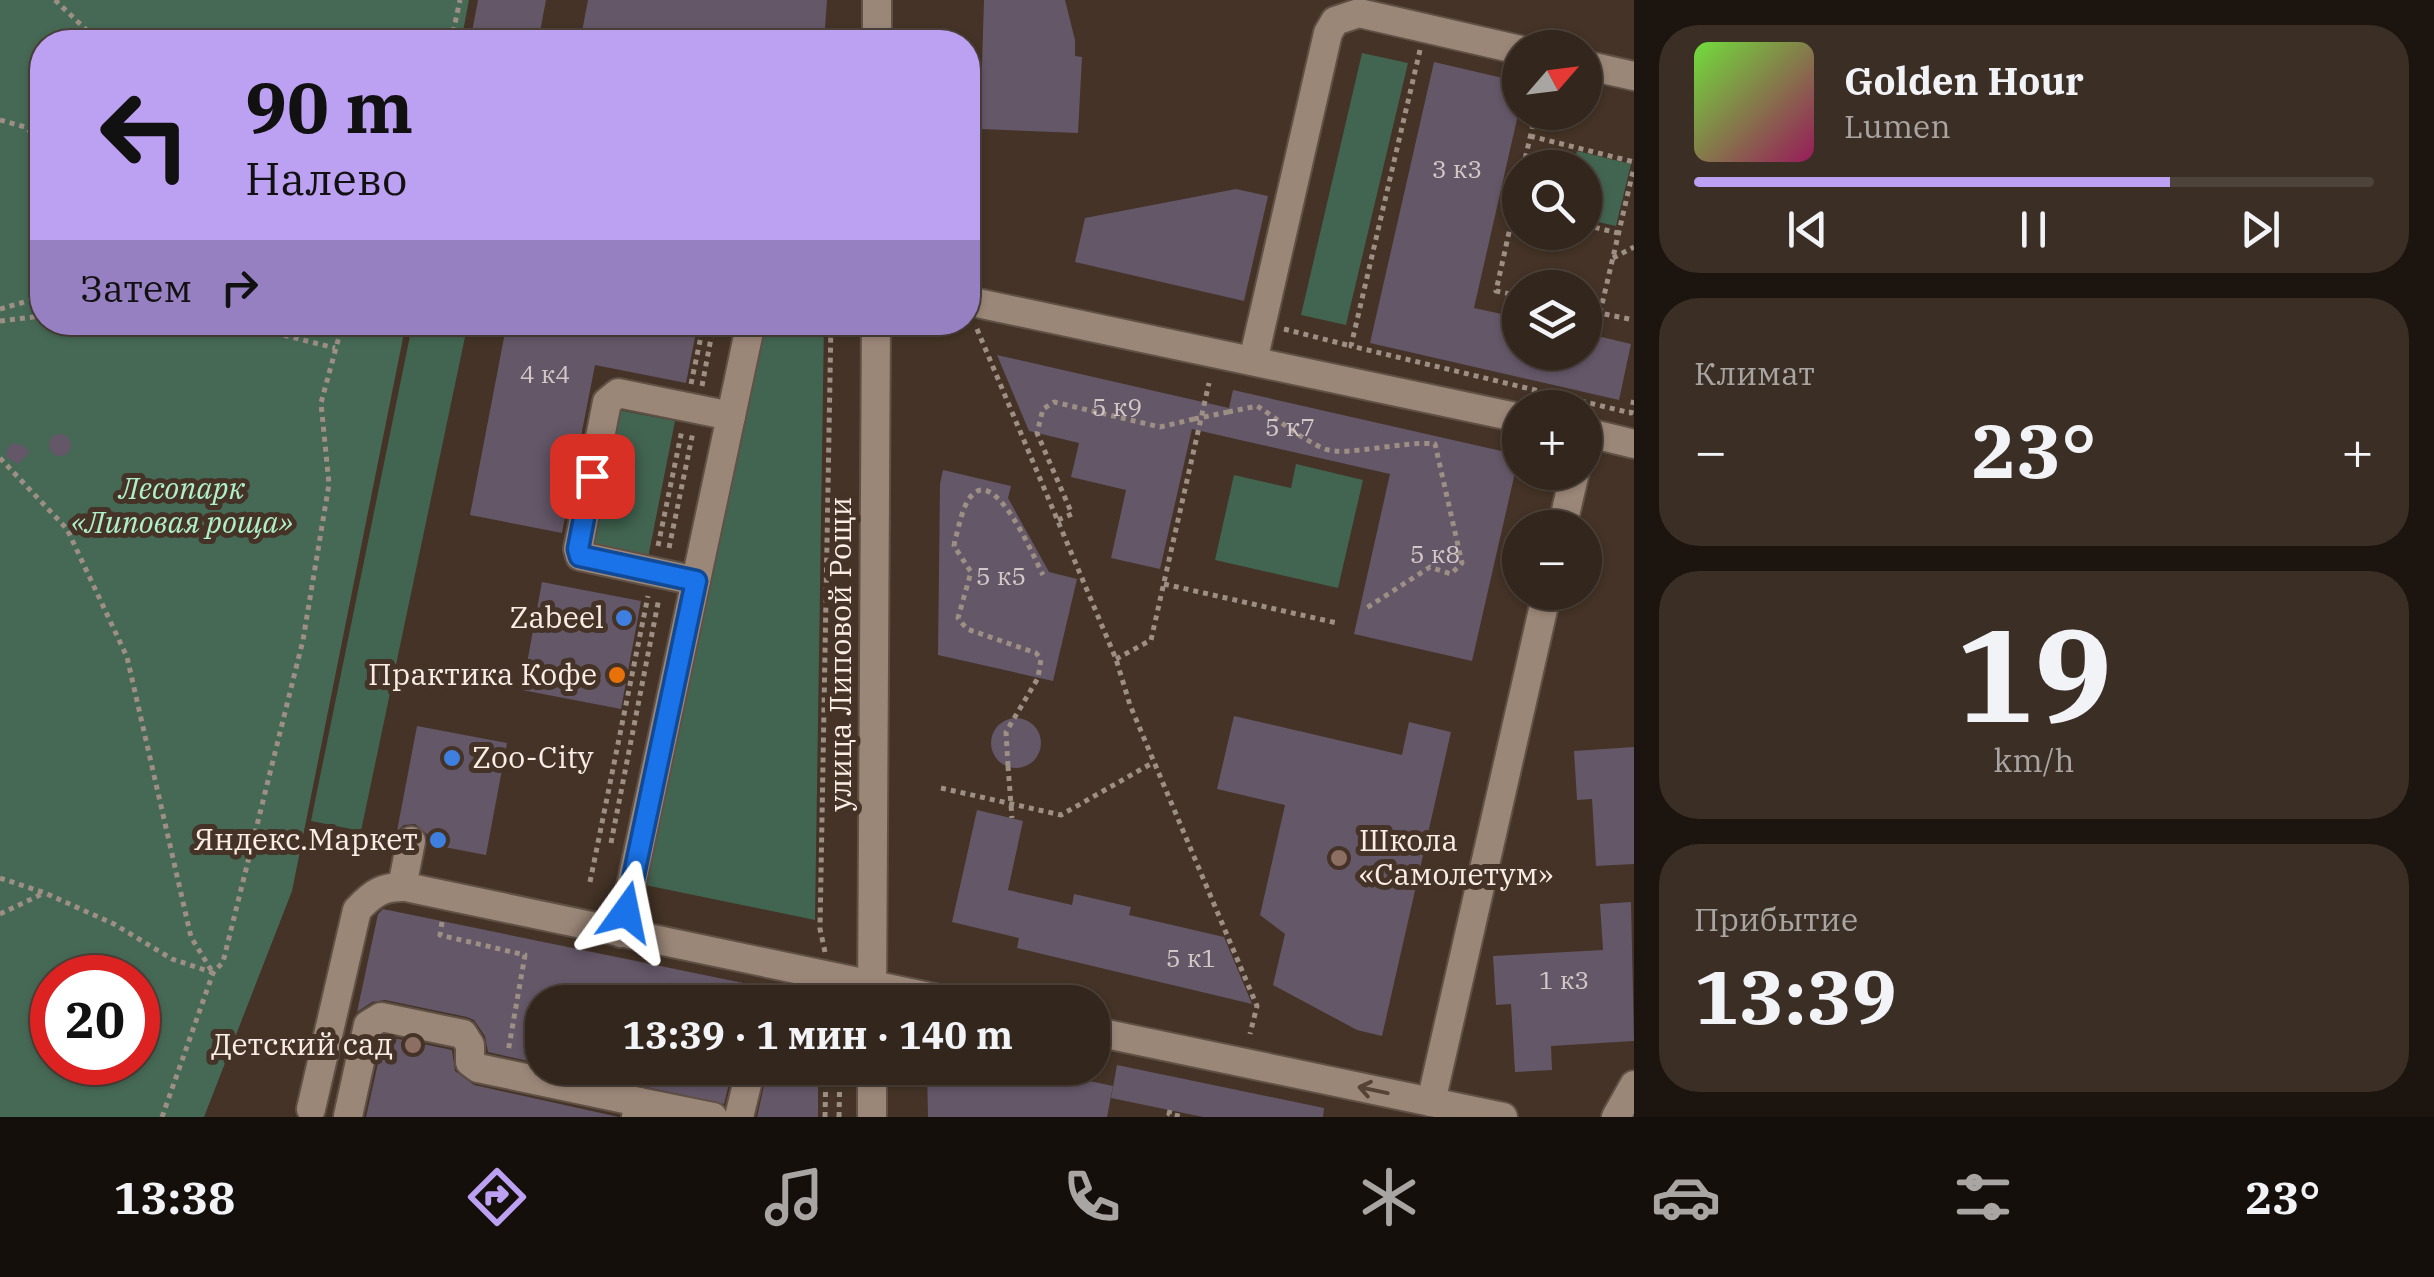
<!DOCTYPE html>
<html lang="ru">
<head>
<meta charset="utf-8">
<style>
  :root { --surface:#33261c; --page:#3b2e25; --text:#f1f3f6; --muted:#a9a5a3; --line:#4e433b; --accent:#bca0f2 }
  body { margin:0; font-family:"IBM Plex Serif",serif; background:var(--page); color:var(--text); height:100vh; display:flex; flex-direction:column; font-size:38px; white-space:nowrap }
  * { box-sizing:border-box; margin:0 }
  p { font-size:32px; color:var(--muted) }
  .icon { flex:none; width:55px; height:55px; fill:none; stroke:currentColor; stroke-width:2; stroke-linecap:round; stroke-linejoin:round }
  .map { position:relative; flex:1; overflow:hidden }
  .details { display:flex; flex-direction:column; gap:25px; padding:25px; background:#1c150f; width:800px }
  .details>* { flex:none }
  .guide { position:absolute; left:30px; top:30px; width:950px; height:305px; border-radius:40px; box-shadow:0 2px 8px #0004,0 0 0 2px var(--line); background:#bca0f2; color:#111; overflow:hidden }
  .needle { width:65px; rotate:62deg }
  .buttons { position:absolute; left:1502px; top:30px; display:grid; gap:20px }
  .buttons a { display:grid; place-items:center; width:100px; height:100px; border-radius:50%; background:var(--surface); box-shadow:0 2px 8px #0004,0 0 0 2px var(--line); font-size:50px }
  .speed { position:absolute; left:30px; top:955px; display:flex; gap:20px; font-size:50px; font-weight:700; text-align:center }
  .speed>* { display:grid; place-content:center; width:130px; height:130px; border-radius:50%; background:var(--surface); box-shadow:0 2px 8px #0004,0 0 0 2px var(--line); line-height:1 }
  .speed .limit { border:15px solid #d22; background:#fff; color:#111 }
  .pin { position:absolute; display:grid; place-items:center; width:85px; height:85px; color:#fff; margin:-42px; border-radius:20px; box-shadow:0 5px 15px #0006 }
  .me { position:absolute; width:110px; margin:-55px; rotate:12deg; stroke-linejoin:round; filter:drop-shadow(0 0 8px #0008) }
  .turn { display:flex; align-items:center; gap:35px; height:210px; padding:0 50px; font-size:45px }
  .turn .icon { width:130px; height:130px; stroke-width:2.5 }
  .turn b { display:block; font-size:70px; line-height:85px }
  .then { display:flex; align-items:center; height:95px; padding:0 50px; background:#0003; gap:20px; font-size:38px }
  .big { font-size:75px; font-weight:700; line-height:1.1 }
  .details .tile { flex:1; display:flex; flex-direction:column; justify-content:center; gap:15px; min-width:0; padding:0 35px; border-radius:40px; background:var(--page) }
  .details .dial { align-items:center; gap:0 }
  .dial b { font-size:130px; line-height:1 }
  .song { display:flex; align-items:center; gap:30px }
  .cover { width:120px; height:120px; border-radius:15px; background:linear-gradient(135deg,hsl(100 70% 55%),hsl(330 70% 35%)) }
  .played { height:10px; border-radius:5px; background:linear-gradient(90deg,var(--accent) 70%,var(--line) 70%) }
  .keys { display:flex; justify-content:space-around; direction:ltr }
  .heat { display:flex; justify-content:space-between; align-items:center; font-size:55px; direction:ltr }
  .trip { position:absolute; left:525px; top:985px; width:585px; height:100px; border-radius:40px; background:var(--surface); box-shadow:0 2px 8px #0004,0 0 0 2px var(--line); font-weight:700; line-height:100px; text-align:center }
  .tab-bar { display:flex; height:160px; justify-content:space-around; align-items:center; background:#140f0b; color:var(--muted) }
  .tab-bar .icon { width:70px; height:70px }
  .tab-bar .active { color:var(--accent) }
  .tab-bar b { font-size:45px; color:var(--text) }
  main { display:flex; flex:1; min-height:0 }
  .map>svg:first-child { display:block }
</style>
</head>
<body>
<main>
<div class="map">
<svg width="1634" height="1117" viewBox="0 0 1634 1117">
  <rect width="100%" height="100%" fill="#443326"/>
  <g fill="#426551">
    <path d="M1362,53L1408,63L1346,325L1301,315Z"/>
    <path d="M1577,151L1631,164L1616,226L1585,219V168L1573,167Z"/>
    <path d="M760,323H824L815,920L645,885Z"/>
    <path d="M412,326L465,337L361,831L311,821Z"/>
    <path d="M618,410L675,421L648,558L592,547Z"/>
    <path d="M1296,464L1363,480L1338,588L1215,560L1234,475L1291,488Z"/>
  </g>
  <path fill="#466955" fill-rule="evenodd" d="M0,0H469L461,42H42V322L406,323L292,891L204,1117H0ZM52,978H138V1062H52Z"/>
  <g fill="#645768">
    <path d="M478,0H546L538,42H470Z"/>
    <path d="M588,0H827L824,42H580Z"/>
    <path d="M984,0H1065L1075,40V56L1082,57L1078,133L980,129Z"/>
    <path d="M1434,62L1520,82V106L1474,308L1520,318V352H1585V333L1631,344L1619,400L1370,343Z"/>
    <path d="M1236,189L1268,196L1244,301L1075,262L1085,218Z"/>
    <path d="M507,322H698L686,383L595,365L562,533L470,515Z"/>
    <path d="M997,355L1229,408L1233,390L1519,455L1472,661L1354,634L1390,474L1192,429L1160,569L1111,558L1126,490L1071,477L1079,443L1029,431Z"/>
    <circle cx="60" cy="445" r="11"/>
    <path d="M12,443L22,445L30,452L18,464L6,457V451Z"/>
    <path d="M943,470L1011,486L1008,498L1049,572L1077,579L1053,681L938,655L940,484Z"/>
    <path d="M542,582L641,601L621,709L522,690Z"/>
    <path d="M1234,716L1402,755L1409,722L1451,732L1382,1036L1357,1030L1273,985L1285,934L1260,915L1285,805L1217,789Z"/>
    <circle cx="1016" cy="743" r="25"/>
    <path d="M417,726L507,743L486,855L428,844L427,834L415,824L404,825L397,831Z"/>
    <path d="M1634,747V864L1596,866L1592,799L1577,800L1574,751Z"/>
    <path d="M977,810L1023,821L1008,890L1072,905L1074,894L1131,907L1129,915L1224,937L1252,1004L1017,948L1019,938L952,922Z"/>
    <path d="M1631,902L1634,1041L1551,1046L1552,1070L1515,1072L1511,1004L1496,1005L1493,956L1603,950L1600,904Z"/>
    <path d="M383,909L792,993L791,1002H542V1064L488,1052L485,1036L474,1020L467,1017L385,1000L372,1002L357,1012L378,914Z"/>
    <path d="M384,1036L452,1050L455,1071L474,1085L619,1117H366Z"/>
    <path d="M1117,1065L1324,1108L1323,1117H1203L1111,1098Z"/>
    <path d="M560,1068H733L724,1104Z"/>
    <path d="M768,1068H818V1117H757Z"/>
    <path d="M927,1068H1062L1061,1075L1113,1086L1107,1117H928Z"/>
  </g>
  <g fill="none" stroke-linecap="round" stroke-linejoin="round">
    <g stroke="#605147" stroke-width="32">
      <g id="minor">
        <path d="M877,42V0"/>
        <path d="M1585,65L1634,76"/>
        <path d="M968,301L1520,418"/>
        <path d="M1253,361L1328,33L1335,21L1359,13L1520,50"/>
        <path d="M1585,432L1634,444"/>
        <path d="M1562,528L1575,472"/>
        <path d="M696,581L580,556L578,549L607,402L618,393L731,416"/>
        <path d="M402,887L411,841"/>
        <path d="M621,933L751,322"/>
        <path d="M872,1001L876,322"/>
        <path d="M1092,1031L1503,1117"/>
        <path d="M872,1068V1117"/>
        <path d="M639,1102L713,1117"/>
        <path d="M1431,1102L1547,592"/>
        <path d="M311,1109L357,910C373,893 383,886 406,887L953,1002"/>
        <path d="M348,1116L368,1025L381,1017L463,1034L470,1045V1062L478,1068L639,1102L636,1117"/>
        <path d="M739,1117L751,1068"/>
        <path d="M1616,1117L1634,1085"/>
      </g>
    </g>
    <g stroke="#9e8f85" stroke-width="5" stroke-dasharray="5 5" stroke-linecap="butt">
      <path d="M55,0L99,42"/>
      <path d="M451,42L460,0"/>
      <path d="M1420,50L1351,346L1631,413L1634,398"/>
      <path d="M0,120L25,127L42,141"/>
      <path d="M1530,136L1634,162"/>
      <path d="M1523,168L1536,112"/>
      <path d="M1520,183L1496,291L1520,296"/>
      <path d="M1585,225L1618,233"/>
      <path d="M1613,258L1634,247"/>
      <path d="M0,309L42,297"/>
      <path d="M1585,310L1634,320"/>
      <path d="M1600,313L1634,167"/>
      <path d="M0,321L42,316"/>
      <path d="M257,322L283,335L335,348"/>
      <path d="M977,329L1116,659L1130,705L1257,1006L1250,1034"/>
      <path d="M1284,329L1351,346"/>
      <path d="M691,384L704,322"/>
      <path d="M702,386L714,322"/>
      <path d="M1228,412L1257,406C1278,419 1302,440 1325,449C1347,457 1406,440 1435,444L1462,563L1451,574L1430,567L1365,609"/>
      <path d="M0,458L67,529L127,657L191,937L213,973"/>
      <path d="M1058,520L1072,514L1037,433L1043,409L1054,402L1160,427L1194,419"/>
      <path d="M658,546L682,430"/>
      <path d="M669,548L693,432"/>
      <path d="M1164,584L1337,623"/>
      <path d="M1116,659L1151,640L1209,383"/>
      <path d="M1008,766L1006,732L1038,678L1041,659L1036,653L967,629L958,618L971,572L954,546L955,540C959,527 962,506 972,495C997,468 1034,558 1043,575"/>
      <path d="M941,788L1061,815L1154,762"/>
      <path d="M611,843L659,598"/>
      <path d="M0,878L45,893L114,924L172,959L211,972"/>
      <path d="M590,882L648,596"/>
      <path d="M0,914L42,894"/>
      <path d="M442,922L440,935L525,955L508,1052"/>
      <path d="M825,952L820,929L831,322"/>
      <path d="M1170,1110L1169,1114L1184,1117"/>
      <path d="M162,1117L213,973L223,962L303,640L329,484L321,403L343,322"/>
      <path d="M825,1117L826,1068"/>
      <path d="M839,1117L840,1068"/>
    </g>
    <use href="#minor" stroke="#9b8778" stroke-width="28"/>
    <g stroke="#9e8f85" stroke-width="5" stroke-dasharray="5 5" stroke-linecap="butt">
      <path d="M1194,419L1228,412"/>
      <path d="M1008,766L1012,818"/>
    </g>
  </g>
  <defs><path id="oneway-shaft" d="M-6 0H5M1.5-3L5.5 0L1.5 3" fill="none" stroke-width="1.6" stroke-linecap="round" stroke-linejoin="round" transform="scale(2.5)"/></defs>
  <use stroke="#554436" href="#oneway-shaft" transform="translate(1373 1090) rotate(-168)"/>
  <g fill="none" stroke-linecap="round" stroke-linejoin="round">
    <g stroke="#114b97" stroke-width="25">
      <path id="route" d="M592,476L578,549L580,556L696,581L626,912"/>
    </g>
    <use href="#route" stroke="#1a73e8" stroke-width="18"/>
  </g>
  <g fill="#3f7fe0" stroke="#443326" stroke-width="4">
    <circle cx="624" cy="618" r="10"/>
    <circle cx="452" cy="758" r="10"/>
    <circle cx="438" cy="840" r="10"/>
  </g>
  <circle fill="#e8710a" stroke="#443326" stroke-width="4" cx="617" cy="675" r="10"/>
  <g fill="#8d6e63" stroke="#443326" stroke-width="4">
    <circle cx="1339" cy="858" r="10"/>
    <circle cx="413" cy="1045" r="10"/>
  </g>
  <g text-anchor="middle" stroke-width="10" stroke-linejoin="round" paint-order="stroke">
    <g font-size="25" fill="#d4c8c6">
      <text x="1457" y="178">3 к3</text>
      <text x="545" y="383">4 к4</text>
      <text x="1117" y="416">5 к9</text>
      <text x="1290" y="436">5 к7</text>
      <text x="1435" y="563">5 к8</text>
      <text x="1001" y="585">5 к5</text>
      <text x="1191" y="967">5 к1</text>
      <text x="1564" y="989">1 к3</text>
    </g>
    <g font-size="30" font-style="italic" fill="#afefca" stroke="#443326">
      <text x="182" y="499">Лесопарк<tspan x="182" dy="34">«Липовая роща»</tspan></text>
    </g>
    <g font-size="30" fill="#f9ede5" stroke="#443326" text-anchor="end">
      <text x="604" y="628">Zabeel</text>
      <text x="597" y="685">Практика Кофе</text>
      <text x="472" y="768" text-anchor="start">Zoo-City</text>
      <text x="418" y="850">Яндекс.Маркет</text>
      <text x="1359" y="851" text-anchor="start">Школа<tspan x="1359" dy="34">«Самолетум»</tspan></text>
      <text x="393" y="1055">Детский сад</text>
    </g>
    <g font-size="30" fill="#f9ede5" stroke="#443326">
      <text transform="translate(841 654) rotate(-90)" y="10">улица Липовой Рощи</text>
    </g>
  </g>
</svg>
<div class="buttons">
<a><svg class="needle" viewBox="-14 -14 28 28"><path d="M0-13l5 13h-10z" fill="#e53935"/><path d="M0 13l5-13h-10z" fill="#a9a5a3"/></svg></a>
<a><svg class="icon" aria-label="search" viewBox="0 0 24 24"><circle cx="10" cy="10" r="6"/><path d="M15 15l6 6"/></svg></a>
<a><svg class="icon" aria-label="layers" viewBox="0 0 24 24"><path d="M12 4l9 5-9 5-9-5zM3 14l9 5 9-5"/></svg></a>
<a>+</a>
<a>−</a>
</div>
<div class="speed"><div class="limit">20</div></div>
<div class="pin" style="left:592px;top:476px;background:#d93025"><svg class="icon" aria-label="arrive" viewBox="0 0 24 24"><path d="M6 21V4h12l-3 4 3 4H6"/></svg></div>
<svg class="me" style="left:626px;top:912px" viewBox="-20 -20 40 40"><path d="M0-17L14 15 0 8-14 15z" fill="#1a73e8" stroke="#fff" stroke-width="4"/></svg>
<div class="trip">13:39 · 1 мин · 140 m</div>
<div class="guide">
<div class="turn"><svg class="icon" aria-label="left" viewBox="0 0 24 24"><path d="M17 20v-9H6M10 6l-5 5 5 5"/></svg><div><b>90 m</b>Налево</div></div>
<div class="then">Затем<svg class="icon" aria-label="right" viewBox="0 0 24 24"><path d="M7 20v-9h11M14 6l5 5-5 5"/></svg></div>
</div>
</div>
<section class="details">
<div class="tile">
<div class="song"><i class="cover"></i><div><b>Golden Hour</b><p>Lumen</p></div></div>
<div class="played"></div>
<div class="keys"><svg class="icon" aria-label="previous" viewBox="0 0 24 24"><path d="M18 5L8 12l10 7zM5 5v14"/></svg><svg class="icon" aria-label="pause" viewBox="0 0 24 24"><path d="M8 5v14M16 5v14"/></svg><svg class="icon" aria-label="next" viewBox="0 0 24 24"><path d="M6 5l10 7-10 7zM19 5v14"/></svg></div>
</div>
<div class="tile"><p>Климат</p>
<div class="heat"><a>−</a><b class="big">23°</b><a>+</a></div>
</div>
<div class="tile dial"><b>19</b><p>km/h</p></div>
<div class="tile"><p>Прибытие</p><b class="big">13:39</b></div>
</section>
</main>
<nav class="tab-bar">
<b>13:38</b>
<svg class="icon active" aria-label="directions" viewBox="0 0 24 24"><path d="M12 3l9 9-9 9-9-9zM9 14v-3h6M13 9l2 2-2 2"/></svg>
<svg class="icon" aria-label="music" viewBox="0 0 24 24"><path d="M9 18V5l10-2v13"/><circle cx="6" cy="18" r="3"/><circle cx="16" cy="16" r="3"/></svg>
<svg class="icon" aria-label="phone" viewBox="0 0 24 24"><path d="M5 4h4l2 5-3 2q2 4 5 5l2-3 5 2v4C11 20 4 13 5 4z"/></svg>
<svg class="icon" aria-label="climate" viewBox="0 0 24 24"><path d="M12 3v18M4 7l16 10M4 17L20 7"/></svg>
<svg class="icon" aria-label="car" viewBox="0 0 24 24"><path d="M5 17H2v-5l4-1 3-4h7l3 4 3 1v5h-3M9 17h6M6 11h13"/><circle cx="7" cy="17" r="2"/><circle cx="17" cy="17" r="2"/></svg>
<svg class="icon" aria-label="filters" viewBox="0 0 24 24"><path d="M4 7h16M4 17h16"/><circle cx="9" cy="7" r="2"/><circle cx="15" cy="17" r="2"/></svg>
<b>23°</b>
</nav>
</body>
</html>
